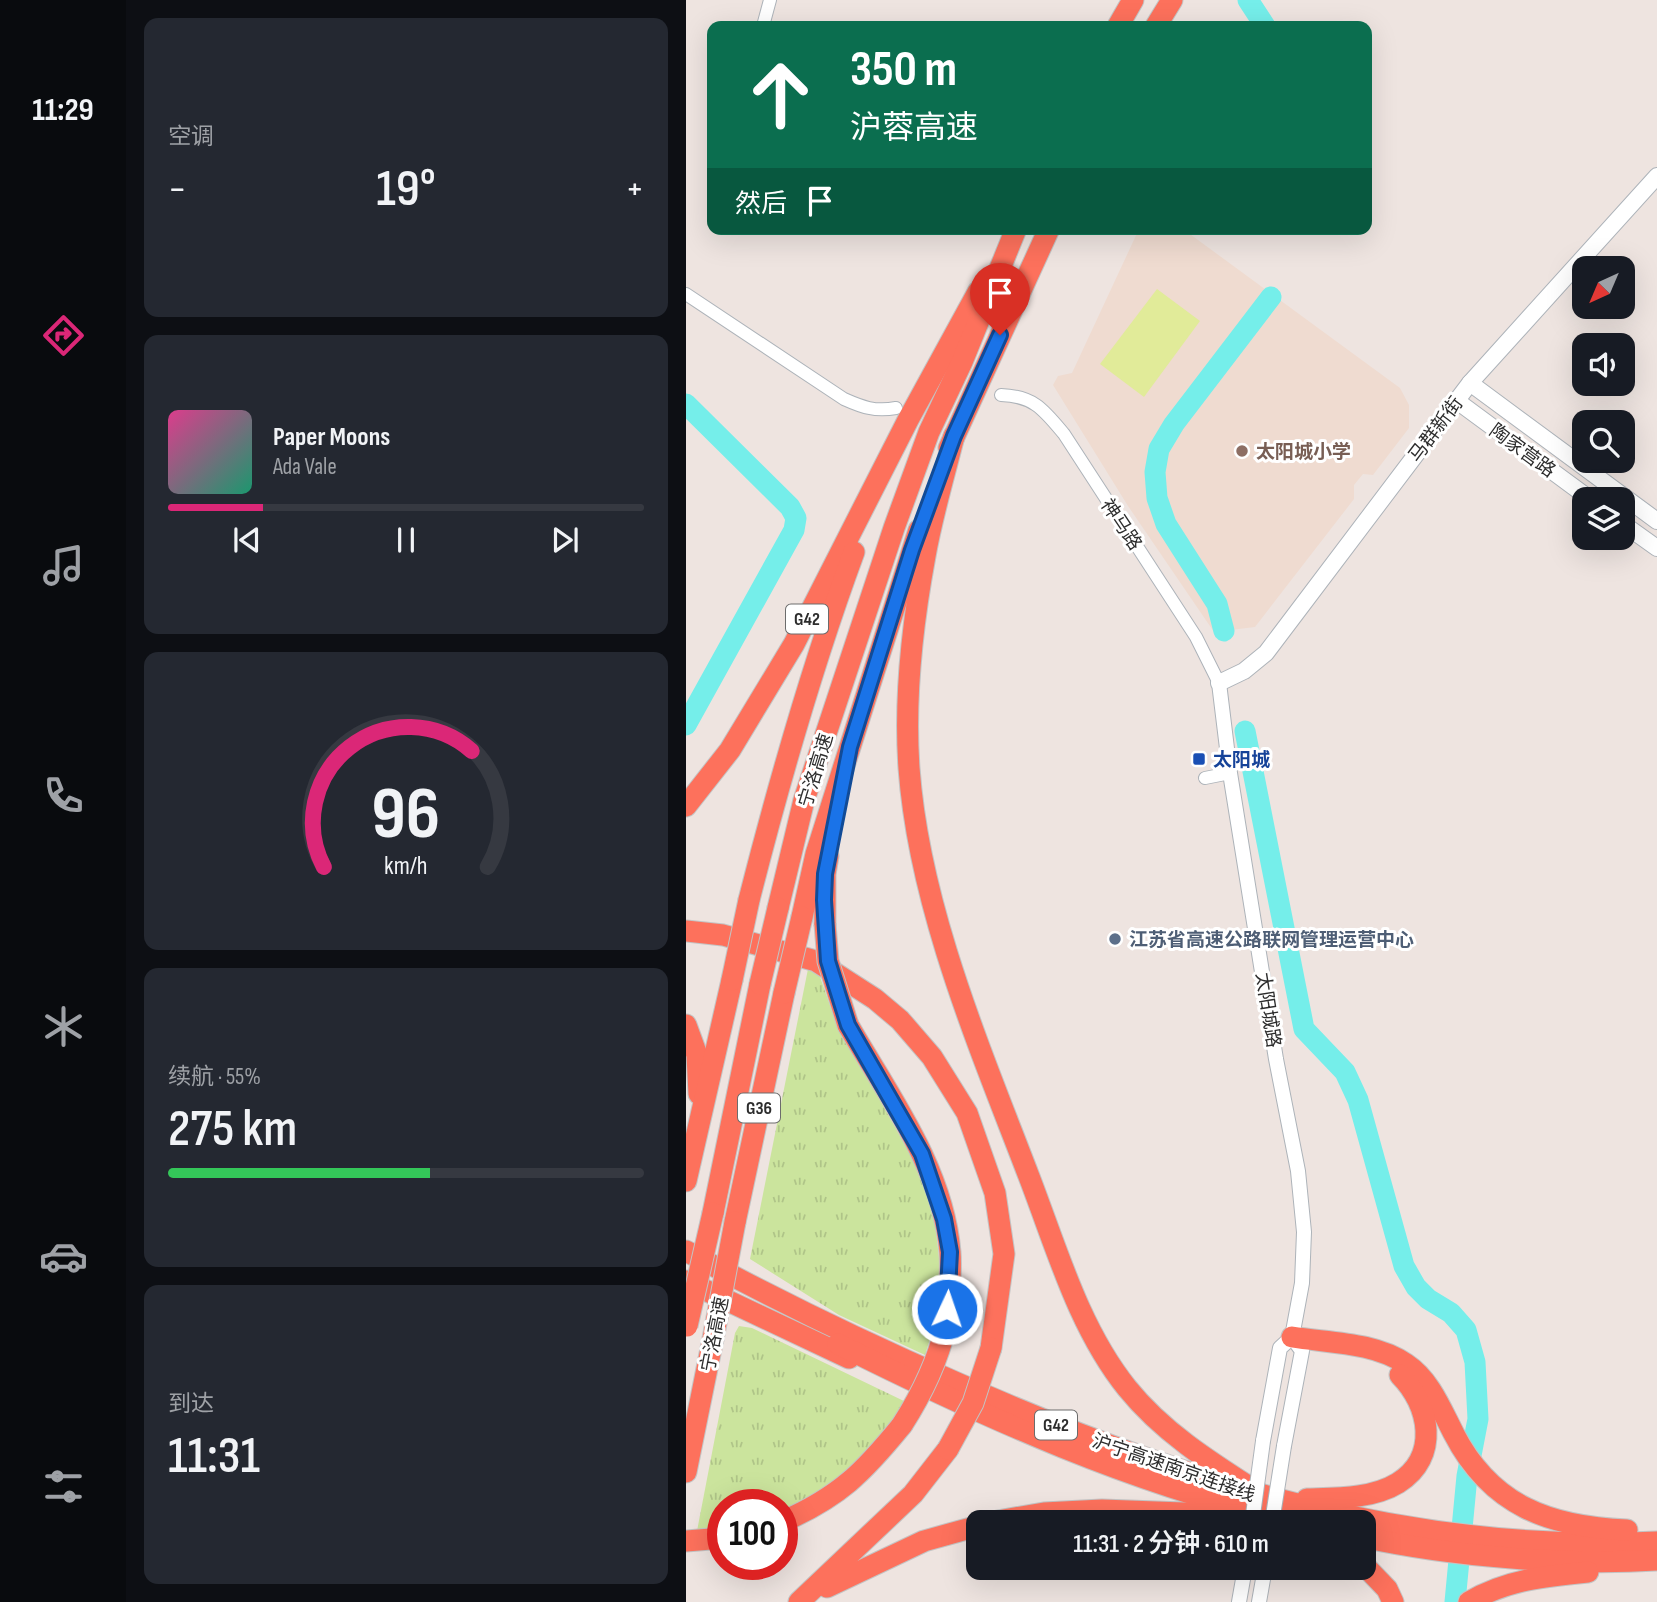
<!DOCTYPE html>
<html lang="zh">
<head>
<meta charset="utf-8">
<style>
  :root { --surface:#171b24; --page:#242831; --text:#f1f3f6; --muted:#9ea1a6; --line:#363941; --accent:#db2777 }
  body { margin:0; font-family:"Sofia Sans Condensed","Noto Sans SC",sans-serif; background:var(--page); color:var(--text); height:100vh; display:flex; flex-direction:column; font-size:26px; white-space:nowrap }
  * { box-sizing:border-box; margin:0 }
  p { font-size:23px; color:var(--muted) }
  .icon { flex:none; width:38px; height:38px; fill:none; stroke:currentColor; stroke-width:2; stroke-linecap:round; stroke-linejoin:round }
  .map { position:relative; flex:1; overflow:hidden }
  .drawer { display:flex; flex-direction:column; gap:18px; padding:18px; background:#0d0f14; width:560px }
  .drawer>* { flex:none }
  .hud { position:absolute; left:21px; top:21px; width:665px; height:214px; border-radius:14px; box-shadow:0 7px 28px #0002; background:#0b6e4f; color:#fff; overflow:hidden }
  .needle { width:46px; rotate:224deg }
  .tools { position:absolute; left:886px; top:256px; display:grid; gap:14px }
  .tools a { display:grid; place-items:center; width:63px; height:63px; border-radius:14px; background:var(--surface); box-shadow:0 7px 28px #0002; font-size:35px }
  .speed { position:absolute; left:21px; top:1489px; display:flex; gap:14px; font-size:35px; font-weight:700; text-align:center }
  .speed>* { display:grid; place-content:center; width:91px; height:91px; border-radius:50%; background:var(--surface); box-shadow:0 7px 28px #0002; line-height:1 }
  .speed .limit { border:10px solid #d22; background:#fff; color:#111 }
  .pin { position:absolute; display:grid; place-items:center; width:60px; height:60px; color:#fff; margin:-72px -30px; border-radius:50% 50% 50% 0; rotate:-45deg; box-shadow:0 0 7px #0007 }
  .pin .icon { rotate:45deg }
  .me { position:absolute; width:77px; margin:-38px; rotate:3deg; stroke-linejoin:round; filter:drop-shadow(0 0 5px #0008) }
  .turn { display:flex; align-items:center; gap:24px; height:147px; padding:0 28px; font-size:32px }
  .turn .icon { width:91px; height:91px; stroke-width:2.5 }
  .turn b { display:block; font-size:49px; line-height:60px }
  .then { display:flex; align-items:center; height:66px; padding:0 28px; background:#0003; gap:14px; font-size:26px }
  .big { font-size:52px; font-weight:600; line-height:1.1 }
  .drawer .widget { flex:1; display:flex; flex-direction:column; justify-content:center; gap:10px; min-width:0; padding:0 24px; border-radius:14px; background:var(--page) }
  .drawer .dial { align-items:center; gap:0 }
  .dial svg { height:182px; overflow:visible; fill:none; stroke:var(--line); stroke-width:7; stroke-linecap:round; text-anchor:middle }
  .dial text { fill:var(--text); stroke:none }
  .song { display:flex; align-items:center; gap:21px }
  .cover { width:84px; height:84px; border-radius:10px; background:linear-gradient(135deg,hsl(330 70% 55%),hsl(160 70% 35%)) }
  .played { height:7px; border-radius:4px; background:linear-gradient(90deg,var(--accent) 20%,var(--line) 20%) }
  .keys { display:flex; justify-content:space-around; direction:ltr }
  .heat { display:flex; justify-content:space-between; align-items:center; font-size:38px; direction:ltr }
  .charge { height:10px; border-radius:5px; background:linear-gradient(90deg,#34c759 55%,var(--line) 0) }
  .trip { position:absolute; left:280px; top:1510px; width:410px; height:70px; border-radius:14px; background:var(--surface); box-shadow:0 7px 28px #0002; font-weight:600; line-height:70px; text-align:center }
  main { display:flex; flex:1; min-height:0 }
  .tab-bar { display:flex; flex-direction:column; width:126px; justify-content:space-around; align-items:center; background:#090b0e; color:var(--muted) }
  .tab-bar .icon { width:49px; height:49px }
  .tab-bar .active { color:var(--accent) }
  .tab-bar b { font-size:32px; color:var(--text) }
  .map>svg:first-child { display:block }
</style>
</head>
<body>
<main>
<nav class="tab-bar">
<b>11:29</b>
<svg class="icon active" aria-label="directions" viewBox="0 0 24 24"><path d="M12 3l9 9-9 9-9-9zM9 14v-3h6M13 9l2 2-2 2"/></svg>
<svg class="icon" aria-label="music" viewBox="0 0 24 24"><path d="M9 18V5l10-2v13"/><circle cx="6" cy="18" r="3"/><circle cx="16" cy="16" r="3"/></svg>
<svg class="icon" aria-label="phone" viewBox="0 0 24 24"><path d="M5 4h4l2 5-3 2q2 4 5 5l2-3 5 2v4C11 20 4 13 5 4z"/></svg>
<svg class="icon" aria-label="climate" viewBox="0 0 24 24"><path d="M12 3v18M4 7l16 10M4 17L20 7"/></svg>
<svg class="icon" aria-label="car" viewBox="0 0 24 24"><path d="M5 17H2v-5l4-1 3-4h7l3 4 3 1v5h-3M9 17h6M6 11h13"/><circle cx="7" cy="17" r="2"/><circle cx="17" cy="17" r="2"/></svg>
<svg class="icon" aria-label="filters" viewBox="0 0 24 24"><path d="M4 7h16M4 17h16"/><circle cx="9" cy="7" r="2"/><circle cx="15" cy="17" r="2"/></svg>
</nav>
<section class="drawer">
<div class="widget"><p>空调</p>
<div class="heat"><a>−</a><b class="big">19°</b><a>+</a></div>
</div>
<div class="widget">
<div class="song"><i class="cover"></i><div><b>Paper Moons</b><p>Ada Vale</p></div></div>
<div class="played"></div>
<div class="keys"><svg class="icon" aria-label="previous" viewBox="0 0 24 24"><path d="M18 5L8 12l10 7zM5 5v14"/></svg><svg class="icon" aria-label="pause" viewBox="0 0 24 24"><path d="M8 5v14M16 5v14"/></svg><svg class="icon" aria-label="next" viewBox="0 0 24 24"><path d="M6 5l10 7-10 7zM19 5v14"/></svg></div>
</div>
<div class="widget dial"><svg viewBox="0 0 100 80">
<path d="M14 69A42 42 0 1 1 86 69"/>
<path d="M14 69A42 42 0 0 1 79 18" stroke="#db2777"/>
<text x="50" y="56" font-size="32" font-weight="700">96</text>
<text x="50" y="72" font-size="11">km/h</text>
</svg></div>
<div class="widget"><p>续航 · 55%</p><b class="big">275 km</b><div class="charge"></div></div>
<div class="widget"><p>到达</p><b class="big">11:31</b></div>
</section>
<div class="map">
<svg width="971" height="1602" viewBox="0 0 971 1602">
  <defs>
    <pattern id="grass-tufts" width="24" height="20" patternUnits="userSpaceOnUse" patternTransform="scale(1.75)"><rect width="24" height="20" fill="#cbe49d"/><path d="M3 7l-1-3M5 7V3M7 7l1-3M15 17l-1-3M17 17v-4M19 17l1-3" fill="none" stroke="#afc488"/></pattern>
  </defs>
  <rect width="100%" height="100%" fill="#eee4e0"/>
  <path fill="#efdbd0" d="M453,229H497L714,388L723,405V428L687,475L677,474L668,485V499L569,627L528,632L442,506L367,385L372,376L386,373Z"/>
  <g fill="url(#grass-tufts)">
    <path d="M122,969L132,971L148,1017L229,1163L248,1214L253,1258V1310L239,1355L153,1315L64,1259Z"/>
    <path d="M53,1326L66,1328L220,1402L206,1424L153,1481L96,1513V1505H37V1528L11,1531L49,1333Z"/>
  </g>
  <path fill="#e1eb99" d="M471,289L514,321L458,397L414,364Z"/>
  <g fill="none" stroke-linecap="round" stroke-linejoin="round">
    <g stroke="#75eeea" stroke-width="21">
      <path d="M562,0L579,26"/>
      <path d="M0,404L104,507L110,518L108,530L0,725"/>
      <path d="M538,631L531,604L480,524L471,498L469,472L473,449L488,424L585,297"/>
      <path d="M559,731L618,1029L659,1072L672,1100L718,1266L730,1287L742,1299L765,1313L780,1330L789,1362L792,1419L781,1476L769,1602"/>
    </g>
    <g stroke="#adb3b9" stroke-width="14">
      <g id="minor">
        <path d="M77,26L84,0"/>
        <path d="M0,294L158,399C176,407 189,412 210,408"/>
        <path d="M315,395C348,396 358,410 378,434L510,637L533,683"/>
        <path d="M519,778L544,773"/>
      </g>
    </g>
    <g stroke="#adb3b9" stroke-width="16">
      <g id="tertiary">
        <path d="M533,683L544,773L590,1059L612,1171L618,1232L616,1283L606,1337L594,1348L577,1441"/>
        <path d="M598,1446L616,1351L606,1337"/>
        <path d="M553,1602L559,1568"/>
        <path d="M573,1602L579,1568"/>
      </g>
    </g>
    <g stroke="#adb3b9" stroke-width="18">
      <g id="secondary">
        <path d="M784,383L971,521"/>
        <path d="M771,401L904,499"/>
        <path d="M936,523L971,548"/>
        <path d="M533,683L558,671L580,653L784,383L971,176"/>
      </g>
    </g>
    <g stroke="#c4c4c4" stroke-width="23">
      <g id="motorway">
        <path d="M432,26L447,0"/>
        <path d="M470,26L486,0"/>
        <path d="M268,436C258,476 246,516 239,556C226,626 218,697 223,768C233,906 293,1046 342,1174C370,1246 392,1327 441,1388C478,1434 529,1465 579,1497"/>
        <path d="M263,448L363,229"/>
        <path d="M0,806L44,750L108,644L222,420L292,292"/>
        <path d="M63,900C93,782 126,666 168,552"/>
        <path d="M92,908L118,800L208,528L243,432L276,362L330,229"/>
        <path d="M116,917L130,854L233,530"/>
        <path d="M139,924V874L142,856"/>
        <path d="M0,931L37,935L130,961L189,999L214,1020L246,1057L281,1113L309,1193L318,1254L305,1348"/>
        <path d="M0,1025L11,1055L13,1094"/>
        <path d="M162,1025C203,1096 257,1168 264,1252C266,1276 262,1302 260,1326"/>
        <path d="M0,1181L46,980"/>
        <path d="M27,1213L74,984"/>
        <path d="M49,1222L98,993"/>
        <path d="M0,1251C88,1299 179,1343 271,1383C495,1482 723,1554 971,1542"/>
        <path d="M0,1281L163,1358"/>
        <path d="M606,1337C643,1343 688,1342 720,1364C744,1380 755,1409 768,1434C805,1506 864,1527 941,1530"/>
        <path d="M152,1344C298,1417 452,1487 612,1522"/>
        <path d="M0,1472L27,1339"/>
        <path d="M621,1499C650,1498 686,1499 712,1483C754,1457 744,1405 714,1375"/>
        <path d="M96,1522C153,1497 177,1473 216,1425"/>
        <path d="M306,1522L358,1513L416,1510L551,1515"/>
        <path d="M677,1537C764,1556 881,1566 971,1560"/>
        <path d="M0,1541L37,1538"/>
        <path d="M677,1564L701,1589L707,1602"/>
        <path d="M141,1587L238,1541L292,1526"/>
        <path d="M113,1602L227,1494L262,1449"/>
        <path d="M783,1602C820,1580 859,1576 902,1572"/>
      </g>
    </g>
    <use href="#minor" stroke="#fff" stroke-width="12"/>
    <use href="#tertiary" stroke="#fff" stroke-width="14"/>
    <use href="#secondary" stroke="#fff" stroke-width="16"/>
    <use href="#motorway" stroke="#fd715c" stroke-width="21"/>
    <g stroke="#adb3b9" stroke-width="16" stroke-linecap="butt">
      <g id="tertiary-bridge">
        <path d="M566,1522L577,1441"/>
        <path d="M586,1522L598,1446"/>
      </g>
    </g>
    <g stroke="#c4c4c4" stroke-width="23" stroke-linecap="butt">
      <g id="motorway-bridge">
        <path d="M139,924L142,961L162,1025"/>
        <path d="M46,980L63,900"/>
        <path d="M74,984L92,908"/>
        <path d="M98,993L116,917"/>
        <path d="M1,1326L27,1213"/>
        <path d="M27,1339L49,1222"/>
        <path d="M216,1425C236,1394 251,1363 260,1326"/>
        <path d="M262,1449L287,1403L305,1348"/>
      </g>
    </g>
    <use href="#tertiary-bridge" stroke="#fff" stroke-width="14"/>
    <use href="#motorway-bridge" stroke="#fd715c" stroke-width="21"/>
  </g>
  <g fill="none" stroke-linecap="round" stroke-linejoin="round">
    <g stroke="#114b97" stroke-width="18">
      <path id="route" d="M261,1309L264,1252L258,1219L236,1154L162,1025L142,961L138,900L139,874L164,747L226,550L268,436L314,335"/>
    </g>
    <use href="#route" stroke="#1a73e8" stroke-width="12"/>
  </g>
  <circle fill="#8d6e63" stroke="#fff" stroke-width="2.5" cx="556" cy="451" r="7"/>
  <rect fill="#1a4fb4" stroke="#fff" stroke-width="2.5" x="506" y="752" width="14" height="14" rx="3.5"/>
  <circle fill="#5c6f8a" stroke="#fff" stroke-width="2.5" cx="429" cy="939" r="7"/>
  <g text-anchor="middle" stroke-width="6" stroke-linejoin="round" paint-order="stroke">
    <g fill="#fff" stroke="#6c6c6c" stroke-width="2">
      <rect x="100" y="604.5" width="42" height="29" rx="5"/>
      <rect x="52" y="1093.5" width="42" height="29" rx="5"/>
      <rect x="349" y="1410.5" width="42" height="29" rx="5"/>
    </g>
    <g font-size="18" font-weight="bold" fill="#2d2d2d">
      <text x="121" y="625">G42</text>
      <text x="73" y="1114">G36</text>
      <text x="370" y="1431">G42</text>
    </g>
    <g font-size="19" fill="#2d2d2d" stroke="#fff">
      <text transform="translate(749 429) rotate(-53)" y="7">马群新街</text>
      <text transform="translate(837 450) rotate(36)" y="7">陶家营路</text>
      <text transform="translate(436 524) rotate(56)" y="7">神马路</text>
      <text transform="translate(129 770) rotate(-73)" y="7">宁洛高速</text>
      <text transform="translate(583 1010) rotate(81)" y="7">太阳城路</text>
      <text transform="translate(28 1334) rotate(-79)" y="7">宁洛高速</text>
      <text transform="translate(488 1467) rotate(19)" y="7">沪宁高速南京连接线</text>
    </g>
    <g font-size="19" font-weight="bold" fill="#785e54" stroke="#fff" text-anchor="start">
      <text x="570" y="458">太阳城小学</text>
    </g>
    <g font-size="19" font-weight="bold" fill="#164399" stroke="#fff" text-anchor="start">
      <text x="527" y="766">太阳城</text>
    </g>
    <g font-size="19" font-weight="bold" fill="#4e5e75" stroke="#fff" text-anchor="start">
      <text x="443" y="946">江苏省高速公路联网管理运营中心</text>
    </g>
  </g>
</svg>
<div class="tools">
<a><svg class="needle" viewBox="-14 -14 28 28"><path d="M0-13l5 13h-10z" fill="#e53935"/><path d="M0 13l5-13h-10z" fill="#9ea1a6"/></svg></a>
<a><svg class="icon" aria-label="sound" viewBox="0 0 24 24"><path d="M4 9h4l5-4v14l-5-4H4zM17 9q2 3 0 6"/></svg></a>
<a><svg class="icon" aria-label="search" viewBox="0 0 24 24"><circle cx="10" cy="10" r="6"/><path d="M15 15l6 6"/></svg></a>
<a><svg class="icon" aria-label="layers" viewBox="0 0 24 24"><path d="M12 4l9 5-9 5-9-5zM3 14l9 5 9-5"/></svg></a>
</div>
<div class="speed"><div class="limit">100</div></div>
<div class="pin" style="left:314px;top:335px;background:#d93025"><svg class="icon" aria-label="arrive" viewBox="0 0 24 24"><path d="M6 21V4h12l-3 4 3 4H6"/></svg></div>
<svg class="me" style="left:261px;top:1309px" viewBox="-20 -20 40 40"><circle r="17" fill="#1a73e8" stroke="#fff" stroke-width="3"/><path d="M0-11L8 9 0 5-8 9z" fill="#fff"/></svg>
<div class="trip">11:31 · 2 分钟 · 610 m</div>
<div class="hud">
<div class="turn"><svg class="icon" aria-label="ahead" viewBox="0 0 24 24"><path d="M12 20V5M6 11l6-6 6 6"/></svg><div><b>350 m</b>沪蓉高速</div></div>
<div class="then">然后<svg class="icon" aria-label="arrive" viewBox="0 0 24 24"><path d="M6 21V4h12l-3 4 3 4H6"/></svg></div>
</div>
</div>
</main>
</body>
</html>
